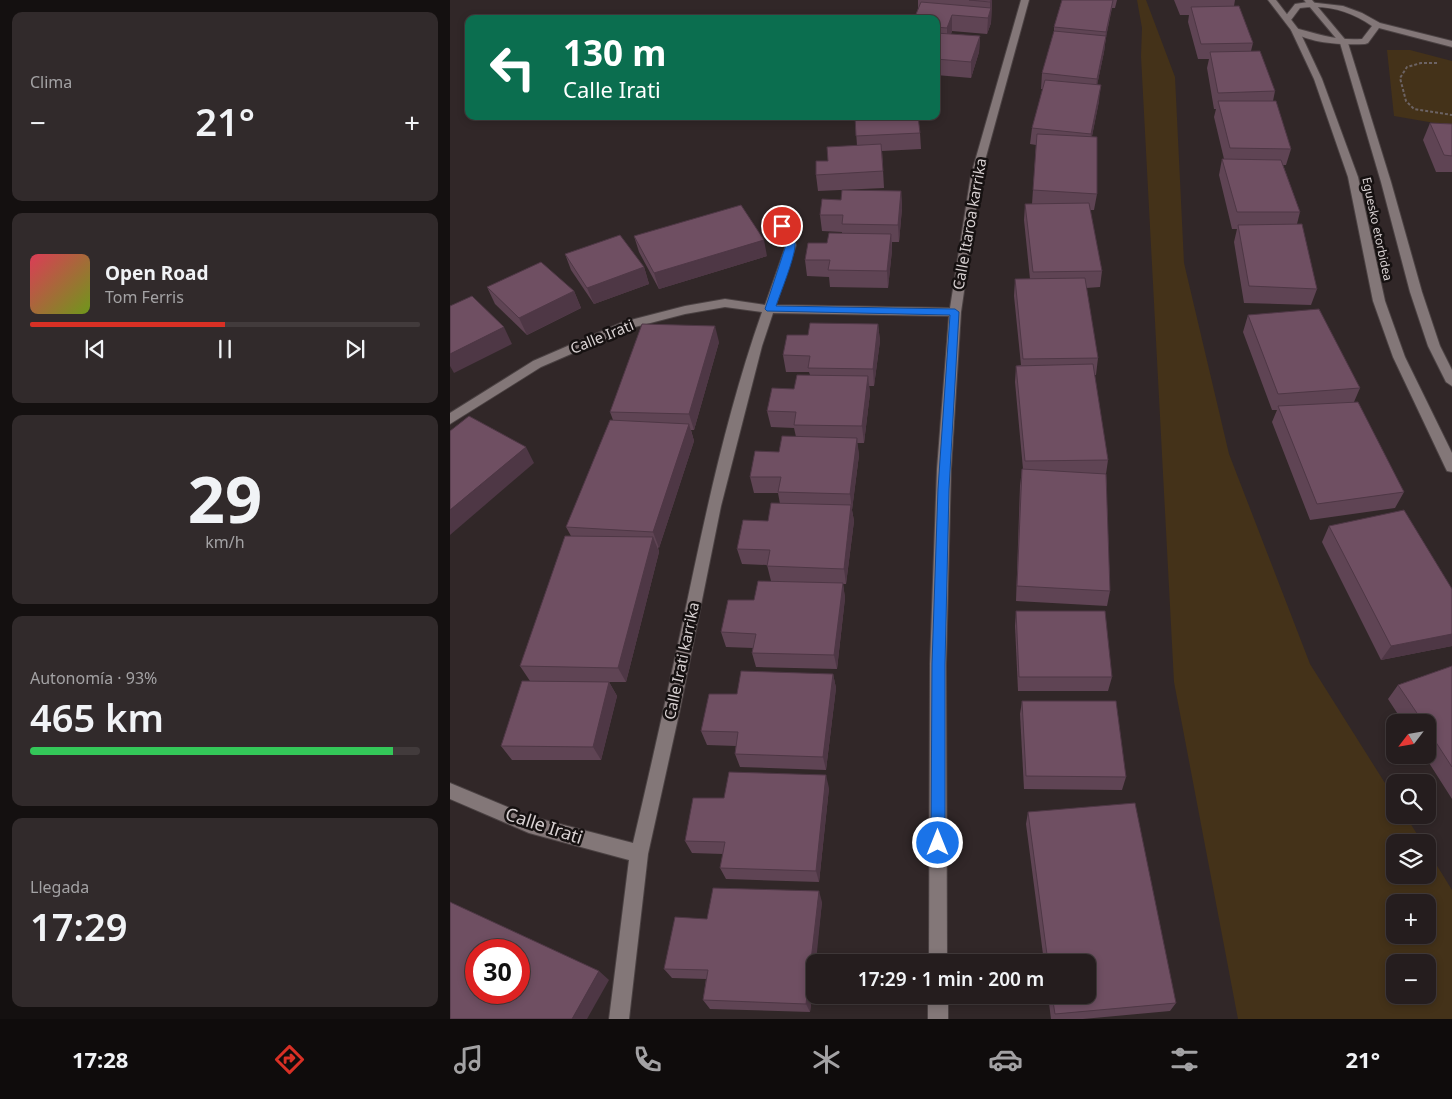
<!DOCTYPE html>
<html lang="es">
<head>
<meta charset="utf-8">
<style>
  :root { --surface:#251d1e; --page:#312a2b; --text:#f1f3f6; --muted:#a3a2a4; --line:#423b3c; --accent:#d93025 }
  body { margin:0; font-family:"Noto Sans",sans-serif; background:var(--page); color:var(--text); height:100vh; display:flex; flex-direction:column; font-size:19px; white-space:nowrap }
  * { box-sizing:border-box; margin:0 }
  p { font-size:16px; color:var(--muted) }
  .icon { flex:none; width:28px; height:28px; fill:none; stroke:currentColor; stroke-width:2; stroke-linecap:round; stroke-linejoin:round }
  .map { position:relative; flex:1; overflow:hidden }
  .sheet { display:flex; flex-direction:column; gap:12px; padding:12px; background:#141010; width:450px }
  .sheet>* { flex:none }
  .banner { position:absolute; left:15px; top:15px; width:475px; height:105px; border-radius:10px; box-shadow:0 2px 8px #0003,0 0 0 1px var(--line); background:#0b6e4f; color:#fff; overflow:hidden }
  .needle { width:32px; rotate:239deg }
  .buttons { position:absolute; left:936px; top:714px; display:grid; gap:10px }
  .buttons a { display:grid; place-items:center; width:50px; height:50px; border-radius:10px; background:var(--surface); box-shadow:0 2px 8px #0003,0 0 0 1px var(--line); font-size:25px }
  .speed { position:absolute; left:15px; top:939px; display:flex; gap:10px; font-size:25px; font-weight:700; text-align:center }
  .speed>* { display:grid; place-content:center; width:65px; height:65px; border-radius:50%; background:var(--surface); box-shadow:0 2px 8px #0003,0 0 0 1px var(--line); line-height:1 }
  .speed .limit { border:8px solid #d22; background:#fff; color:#111 }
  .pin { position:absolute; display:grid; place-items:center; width:42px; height:42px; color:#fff; margin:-21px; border:2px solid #fff; border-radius:50%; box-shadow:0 1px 5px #0007 }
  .me { position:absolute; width:55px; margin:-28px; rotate:0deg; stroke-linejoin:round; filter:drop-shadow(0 0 4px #0008) }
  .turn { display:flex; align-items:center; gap:18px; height:105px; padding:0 15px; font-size:22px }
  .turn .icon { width:65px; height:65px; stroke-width:2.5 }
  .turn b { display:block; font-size:35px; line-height:42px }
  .big { font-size:38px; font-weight:600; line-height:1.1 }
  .sheet .widget { flex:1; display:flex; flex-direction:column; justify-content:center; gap:8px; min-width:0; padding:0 18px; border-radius:10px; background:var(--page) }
  .sheet .dial { align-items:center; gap:0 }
  .dial b { font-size:65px; line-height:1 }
  .song { display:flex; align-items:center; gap:15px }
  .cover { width:60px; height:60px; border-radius:8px; background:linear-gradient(135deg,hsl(350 70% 55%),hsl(80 70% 35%)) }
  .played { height:5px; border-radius:2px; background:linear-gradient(90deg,var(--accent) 50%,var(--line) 50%) }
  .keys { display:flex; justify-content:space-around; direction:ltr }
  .heat { display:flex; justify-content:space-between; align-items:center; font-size:28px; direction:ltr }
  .charge { height:8px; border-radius:4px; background:linear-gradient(90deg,#34c759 93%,var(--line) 0) }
  .trip { position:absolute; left:356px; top:954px; width:290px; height:50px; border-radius:10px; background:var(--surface); box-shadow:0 2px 8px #0003,0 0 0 1px var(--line); font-weight:600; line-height:50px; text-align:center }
  .menu { display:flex; height:80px; justify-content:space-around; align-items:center; background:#0f0c0c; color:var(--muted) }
  .menu .icon { width:35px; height:35px }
  .menu .active { color:var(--accent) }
  .menu b { font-size:22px; color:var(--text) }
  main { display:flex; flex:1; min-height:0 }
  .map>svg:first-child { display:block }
</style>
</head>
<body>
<main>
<section class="sheet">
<div class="widget"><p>Clima</p>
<div class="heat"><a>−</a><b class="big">21°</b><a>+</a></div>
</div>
<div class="widget">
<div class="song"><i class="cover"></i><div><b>Open Road</b><p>Tom Ferris</p></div></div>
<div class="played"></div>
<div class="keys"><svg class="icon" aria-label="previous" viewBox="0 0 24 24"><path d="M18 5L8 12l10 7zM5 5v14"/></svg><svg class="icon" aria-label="pause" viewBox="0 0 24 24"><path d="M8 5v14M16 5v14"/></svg><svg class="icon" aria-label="next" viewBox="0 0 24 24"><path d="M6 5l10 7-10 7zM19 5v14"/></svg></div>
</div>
<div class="widget dial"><b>29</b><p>km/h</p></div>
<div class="widget"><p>Autonomía · 93%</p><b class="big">465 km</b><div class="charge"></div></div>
<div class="widget"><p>Llegada</p><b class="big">17:29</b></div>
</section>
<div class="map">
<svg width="1002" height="1019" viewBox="0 0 1002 1019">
  <rect width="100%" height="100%" fill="#312728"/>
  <g fill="#443219" fill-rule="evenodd">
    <path d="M687,0H696L725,77L734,263L779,454L860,664L945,799V815H955L972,842H945V875H978V851L1002,890V1019H788L724,682L691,56L692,28ZM945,902H978V935H945ZM945,962H978V995H945Z"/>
    <path d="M937,50H960L1002,61V126L944,116Z"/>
  </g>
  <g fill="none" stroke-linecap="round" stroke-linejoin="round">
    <g stroke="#4b4243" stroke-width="2">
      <g id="minor">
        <path d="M571,0H579L531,175L511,312L501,469L496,664L497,962H479L480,664L487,469L499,316L323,313L312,346L271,506L229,714L198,854L179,1019H159L179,860L79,833L0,799V783L79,816L183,843C200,771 216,699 232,626C254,521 276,414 312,312L275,307L235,314L181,328L91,367L0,424V413L83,361L173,322L235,306L275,299L315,305L336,245L332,233L327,226L332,223L336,224L342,233L346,245L326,305L500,308L521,175Z"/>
        <path d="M858,2L893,6L912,13L930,23L1002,41V47L929,28L918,43L915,44C894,45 858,44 841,30L845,28C868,34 888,41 912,39L922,26C901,11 876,4 850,8L841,20H835L834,18L845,4Z"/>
        <rect x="478" y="995" width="20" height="24"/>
      </g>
    </g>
    <g stroke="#4b4243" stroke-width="2">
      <g id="tertiary">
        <path d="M818,0H826L849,30L872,79L908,177L935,301L955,357L1002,453V472L997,471L995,467L943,357L923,301L898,177L864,79L841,30Z"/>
        <path d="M854,0H862L898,43L941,182L972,292L990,346L1002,370V386L996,382L978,346L960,292L931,182L890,43Z"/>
      </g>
    </g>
    <path stroke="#6c6364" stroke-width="2" stroke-dasharray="3 2" stroke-linecap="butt" d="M987,63H971L957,67L950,78L956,101L964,109L1002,115"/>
    <use href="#minor" fill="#837778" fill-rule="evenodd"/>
    <use href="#tertiary" fill="#837778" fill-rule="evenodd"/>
  </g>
  <g fill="#5f4454">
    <path d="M468,0H542L541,23L537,34L502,31L501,34L530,36L529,52L521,78L486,75V19L468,8Z"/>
    <path d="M612,0H667L665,8H662L656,37L654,52L647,85L649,101L642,136L647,194L644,210H640L652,271L650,287L636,288L648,358L646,375H644L658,460L656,474L660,591L657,606L566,601L570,486L572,469H573L565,382L566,366L571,365L564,296L565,279H580L574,220L575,204H582L586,145L580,144L582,128L593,89H591L592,73L604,33V27Z"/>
    <path d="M724,0H785L784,6L803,43L801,51L825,91L823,101L841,149L836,165H833L850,212L847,224L867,289L861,305L794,303L784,242L787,229H782L769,175L772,159H774L764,117L766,109H764L757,68L759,59H748L738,22L739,15H730Z"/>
    <path d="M405,116L470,133L471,149L432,151L434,188L368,191L366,175L378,161L407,146Z"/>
    <path d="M980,123L1002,124V172H986L973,140Z"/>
    <path d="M451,191L452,208L449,242H442V250L438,288L380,287L379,277L357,276L355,260L392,233V232L372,231L370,215L391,200Z"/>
    <path d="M184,236L317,256L209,289L189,252Z"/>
    <path d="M115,254L194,267L199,284L144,304L121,270Z"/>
    <path d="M37,287L124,291L131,308L77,335L45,304Z"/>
    <path d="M798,315L910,388L904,402L954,492L945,508L860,520L822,422L827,410H822L793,332Z"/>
    <path d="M428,324L430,341L424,386H419L420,393L414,443H407L409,455L402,510L404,521L396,584H393L395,598L387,669L306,667L302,653L303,648L276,647L271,632L304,600L321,581L317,565L292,564L287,549L318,521L330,504L328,493H304L300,477L346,437L344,428L321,427L317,411L360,375L359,372H336L333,355L358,335Z"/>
    <path d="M269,342L244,430H241L244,441L209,548L208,547L209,552L176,682H159L167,696L151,760H62L51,746L154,682L80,681L70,666L121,536L116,527L163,420L160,412Z"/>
    <path d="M879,526L1002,589V646L931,660L872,542Z"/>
    <path d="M566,611L662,677L658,691H568L565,626Z"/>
    <path d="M1002,666V799L974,755H978V722H953L938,699L948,685Z"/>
    <path d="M383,674L386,688L376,770L290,767L285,754L286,746L257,745L251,731L287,694Z"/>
    <path d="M572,701L676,777L672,790L574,789L570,714Z"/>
    <path d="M379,788L369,882L276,879L270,868L273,854L242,853L235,841Z"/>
    <path d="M578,812L726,1003L720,1011L633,1019H601L598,995H638V962H594L576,824Z"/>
    <path d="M372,902L365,962V970L360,1012L260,1009L253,1000L256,979L222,978L214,969Z"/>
  </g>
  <g fill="#4e3745">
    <path d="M541,0H542L541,23L537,34L538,18L540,13V2Z"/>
    <path d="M663,0L656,37L654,52L645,95L647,79L654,46L656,32Z"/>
    <path d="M502,15V31L497,43V28Z"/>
    <path d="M530,36L529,52L521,78V62Z"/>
    <path d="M651,85L649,101L639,151L641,134Z"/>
    <path d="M451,191L452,208L449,242L448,225Z"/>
    <path d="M441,234L442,250L438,288L437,271Z"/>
    <path d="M314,240L317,256L209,289L204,273Z"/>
    <path d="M194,267L199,284L144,304L137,288Z"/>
    <path d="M124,291L131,308L77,335L69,318Z"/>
    <path d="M428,324L430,341L424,386L423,369Z"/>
    <path d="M265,326L269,342L244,430L239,414Z"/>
    <path d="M54,327L62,344L4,373L0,366V354Z"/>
    <path d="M418,376L420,393L414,443L412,426Z"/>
    <path d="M239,424L244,441L209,548L203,532Z"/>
    <path d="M407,438L409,455L402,510L400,494Z"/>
    <path d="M76,447L84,463L0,535V510Z"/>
    <path d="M401,505L404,521L396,584L394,569Z"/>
    <path d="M203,537L209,552L176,682L168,668Z"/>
    <path d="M393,583L395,598L387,669L384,655Z"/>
    <path d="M1002,634V646L931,660L941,646Z"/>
    <path d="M383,674L386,688L376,770L373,757Z"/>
    <path d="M159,682L167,696L151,760L143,747Z"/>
    <path d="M376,775L379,788L369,882L366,871Z"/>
    <path d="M369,891L372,902L366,962H365V970L360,1012L356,1004Z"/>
    <path d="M149,971L159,980L137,1019H122Z"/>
  </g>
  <g fill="#6f4f62" stroke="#4e3745" fill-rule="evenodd">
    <path d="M519,0H541L540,2Z"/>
    <path d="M612,0H663L656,32L604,27Z"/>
    <path d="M471,2L541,8L538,18L502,15L497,28L486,27V19H464Z"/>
    <path d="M789,6L803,43L751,44L741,7Z"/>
    <path d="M604,31L656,36L647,79L592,73Z"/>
    <path d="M486,33L530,36L521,62L486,59Z"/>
    <path d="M810,51L825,91L768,93L760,52Z"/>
    <path d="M595,80L651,85L641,134L582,128Z"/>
    <path d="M768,101H826L841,149L780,148Z"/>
    <path d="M405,116H468L470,133L406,136Z"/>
    <path d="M980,123L1002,124V156L994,155Z"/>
    <path d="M587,134L647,137V194L583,190Z"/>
    <path d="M431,144L433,171L366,175V161H378L377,147Z"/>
    <path d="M772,159L831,160L850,212H787Z"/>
    <path d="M392,190L451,191L448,225L392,224L393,215H370L372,199L391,200Z"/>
    <path d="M639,203L652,271L583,272L575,204Z"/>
    <path d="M291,205L314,240L204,273L184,236Z"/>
    <path d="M852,224L867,289L799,286L788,225Z"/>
    <path d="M379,233L441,234L437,271L378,270L380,260H355L358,243H377Z"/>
    <path d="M170,235L194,267L137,288L115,254Z"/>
    <path d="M91,262L124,291L69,318L37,287Z"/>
    <path d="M635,278L648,358L573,359L565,279Z"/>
    <path d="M22,296L54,327L0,354V306Z"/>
    <path d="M869,309L910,388L828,394L798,315Z"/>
    <path d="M360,323L428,324L423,369L358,368L360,356L333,355L337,335H358Z"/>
    <path d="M192,324L265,326L239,414L160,412Z"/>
    <path d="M643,364L658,460L575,461L566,366Z"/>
    <path d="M347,375L418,376L412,426L344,425L346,412L317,411L322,388L344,389Z"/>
    <path d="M908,402L954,492L867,504L828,406Z"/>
    <path d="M19,416L76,447L0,510V431Z"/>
    <path d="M160,420L239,424L203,532L116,527Z"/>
    <path d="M332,436L407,438L400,494L328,492L331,477H300L305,451L329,452Z"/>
    <path d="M572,469L656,474L660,591L567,586Z"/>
    <path d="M321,503L401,505L394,569L317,566L320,550L287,549L293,520L318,521Z"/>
    <path d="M954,510L1002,589V634L941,646L879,526Z"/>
    <path d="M115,536L203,537L168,668L70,666Z"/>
    <path d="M308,581L393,583L384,655L302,653L306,634L271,632L278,600H304Z"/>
    <path d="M566,611H655L662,677H569Z"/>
    <path d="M1002,666V767L978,730V722H973L948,685Z"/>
    <path d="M291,671L383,674L373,757L285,754L288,732L251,731L259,694H287Z"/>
    <path d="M72,681L159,682L143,747L51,746Z"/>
    <path d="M572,701H666L676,777L576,776Z"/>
    <path d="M279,772L376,775L366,871L270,868L275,842L235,841L243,798H274Z"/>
    <path d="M685,803L726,1003L605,1014L602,995H638V962H598L578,812Z"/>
    <path d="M263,888L369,891L356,1004L253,1000L258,970L214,969L225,917L257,919Z"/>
    <path d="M0,902L149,971L122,1019H0ZM26,950H69V992H26Z"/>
  </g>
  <path fill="#1a73e8" stroke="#114b97" d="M332,224C339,227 346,238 345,246C344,260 331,291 326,306L505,309L509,312L499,489L495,664V843L493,848L488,850L483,848L481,843L482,664L488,489L500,315L317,311L315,309L336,245L333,234L327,226Z"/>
  <g text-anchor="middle" stroke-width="5" stroke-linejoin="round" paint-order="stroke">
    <g font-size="12" fill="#d9d2d3" stroke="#161111">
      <text transform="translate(927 229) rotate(78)" y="4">Eguesko etorbidea</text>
    </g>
    <g font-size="15" fill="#d9d2d3" stroke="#161111">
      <text transform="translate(520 224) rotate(-80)" y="5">Calle Itaroa karrika</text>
      <text transform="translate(152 337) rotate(-22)" y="5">Calle Irati</text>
      <text transform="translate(232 661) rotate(-78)" y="5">Calle Irati karrika</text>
    </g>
    <g font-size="18" fill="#d9d2d3" stroke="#161111">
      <text transform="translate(94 826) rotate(18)" y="6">Calle Irati</text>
    </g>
  </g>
</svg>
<div class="buttons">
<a><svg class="needle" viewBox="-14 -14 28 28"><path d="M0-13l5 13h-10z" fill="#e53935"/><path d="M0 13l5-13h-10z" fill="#a3a2a4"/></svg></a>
<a><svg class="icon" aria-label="search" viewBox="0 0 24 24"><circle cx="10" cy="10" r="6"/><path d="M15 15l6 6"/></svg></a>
<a><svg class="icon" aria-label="layers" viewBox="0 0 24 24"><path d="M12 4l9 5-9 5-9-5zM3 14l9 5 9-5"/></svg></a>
<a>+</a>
<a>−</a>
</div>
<div class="speed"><div class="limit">30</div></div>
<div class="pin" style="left:332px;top:226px;background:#d93025"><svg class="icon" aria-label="arrive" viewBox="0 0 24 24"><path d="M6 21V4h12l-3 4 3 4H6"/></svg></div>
<svg class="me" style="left:488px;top:843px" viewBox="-20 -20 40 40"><circle r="17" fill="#1a73e8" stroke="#fff" stroke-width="3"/><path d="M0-11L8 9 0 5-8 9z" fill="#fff"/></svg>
<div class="trip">17:29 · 1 min · 200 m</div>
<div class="banner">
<div class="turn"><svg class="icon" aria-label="left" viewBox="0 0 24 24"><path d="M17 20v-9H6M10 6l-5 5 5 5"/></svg><div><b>130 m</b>Calle Irati</div></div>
</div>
</div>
</main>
<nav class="menu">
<b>17:28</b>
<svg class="icon active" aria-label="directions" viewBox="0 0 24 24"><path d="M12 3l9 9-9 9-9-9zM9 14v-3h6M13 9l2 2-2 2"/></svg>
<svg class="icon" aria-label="music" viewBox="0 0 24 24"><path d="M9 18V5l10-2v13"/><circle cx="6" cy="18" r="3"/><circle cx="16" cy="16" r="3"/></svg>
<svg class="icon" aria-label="phone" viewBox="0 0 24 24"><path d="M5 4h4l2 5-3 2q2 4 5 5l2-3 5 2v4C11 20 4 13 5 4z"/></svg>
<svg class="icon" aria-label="climate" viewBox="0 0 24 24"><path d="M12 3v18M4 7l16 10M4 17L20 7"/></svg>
<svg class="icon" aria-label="car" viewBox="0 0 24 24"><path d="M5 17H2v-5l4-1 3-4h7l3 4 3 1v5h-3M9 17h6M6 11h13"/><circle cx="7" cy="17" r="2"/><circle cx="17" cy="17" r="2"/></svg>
<svg class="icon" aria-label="filters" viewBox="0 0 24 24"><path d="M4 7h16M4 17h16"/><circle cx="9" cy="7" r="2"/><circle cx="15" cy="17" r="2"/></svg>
<b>21°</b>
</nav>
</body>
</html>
